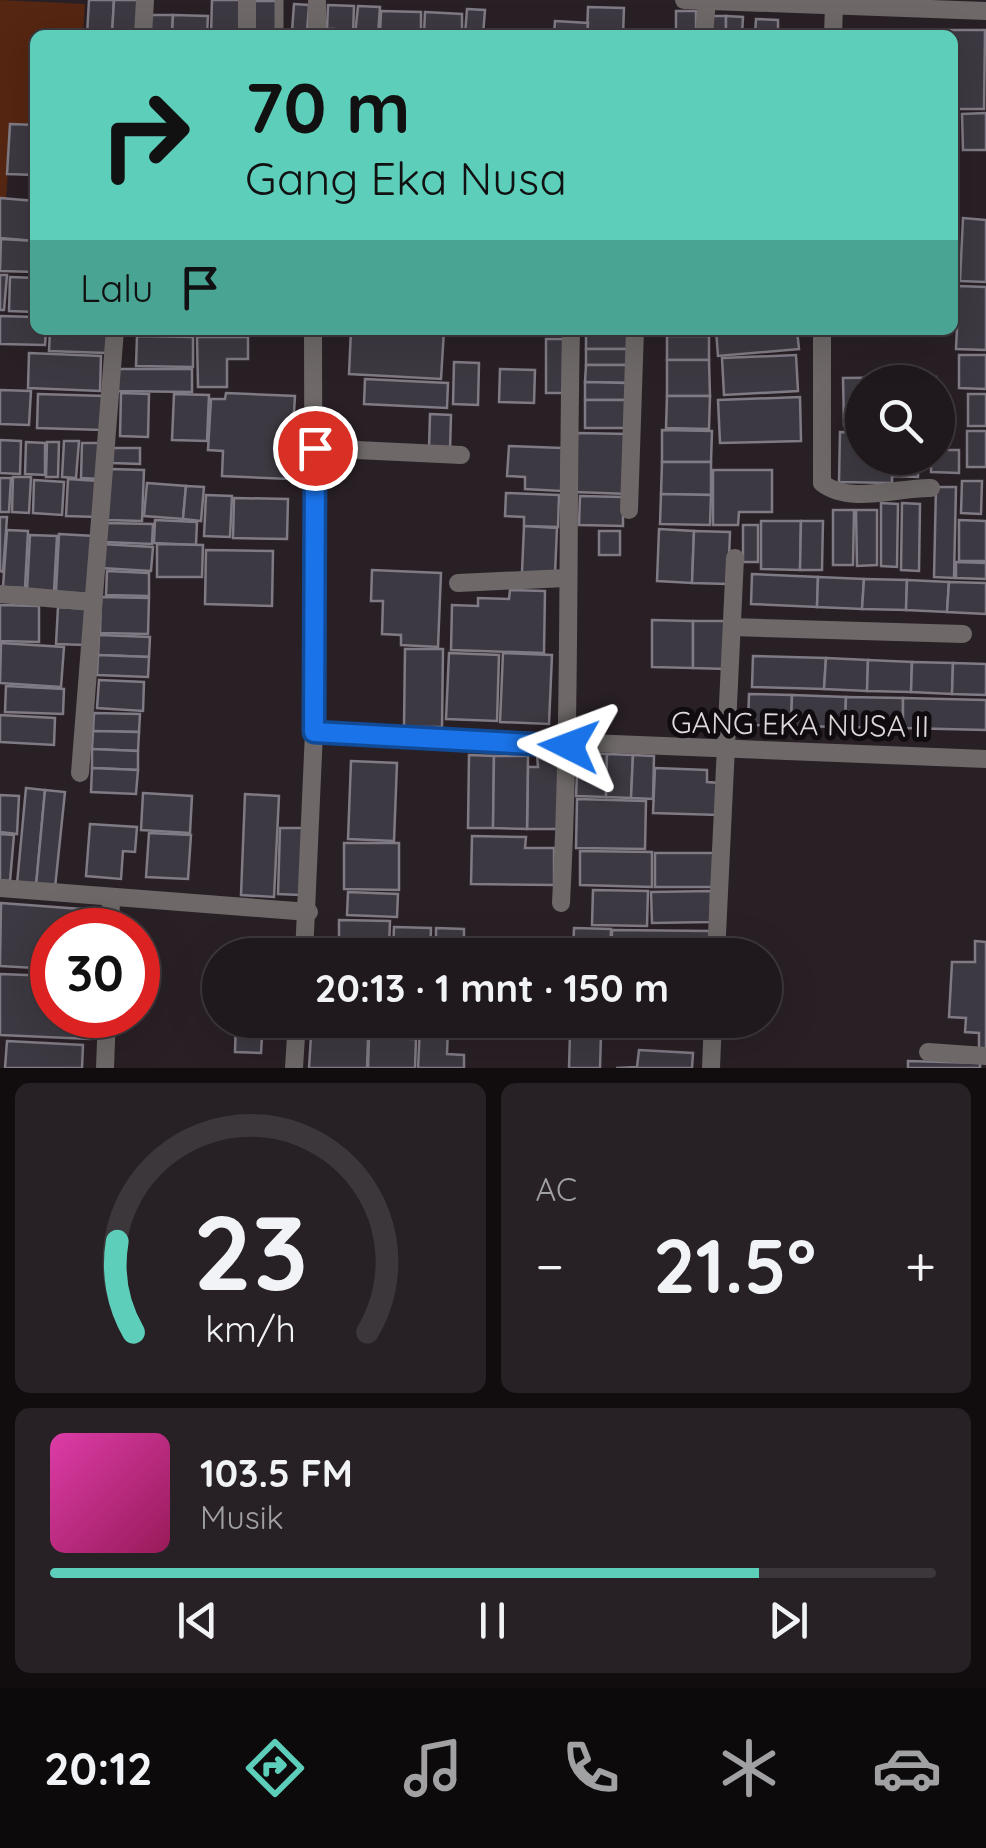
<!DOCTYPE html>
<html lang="id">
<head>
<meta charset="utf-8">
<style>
  :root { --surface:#1f181c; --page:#272125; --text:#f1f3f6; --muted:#a1a0a3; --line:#3c373b; --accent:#5cceba }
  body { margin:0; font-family:Quicksand,sans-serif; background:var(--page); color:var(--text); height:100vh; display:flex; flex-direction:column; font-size:38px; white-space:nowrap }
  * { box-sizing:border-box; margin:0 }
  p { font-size:32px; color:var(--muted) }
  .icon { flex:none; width:55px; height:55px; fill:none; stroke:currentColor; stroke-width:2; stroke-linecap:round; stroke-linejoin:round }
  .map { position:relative; height:1068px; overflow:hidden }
  .details { display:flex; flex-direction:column; gap:15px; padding:15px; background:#110d0f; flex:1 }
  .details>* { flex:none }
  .banner { position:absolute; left:30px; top:30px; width:928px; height:305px; border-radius:15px; box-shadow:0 10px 40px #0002,0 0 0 2px var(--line); background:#5cceba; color:#111; overflow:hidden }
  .tools { position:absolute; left:845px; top:365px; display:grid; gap:20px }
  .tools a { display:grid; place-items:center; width:110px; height:110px; border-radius:50%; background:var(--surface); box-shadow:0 10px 40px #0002,0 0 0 2px var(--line); font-size:50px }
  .speed { position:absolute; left:30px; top:908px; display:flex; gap:20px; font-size:50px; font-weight:700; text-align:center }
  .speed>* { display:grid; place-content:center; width:130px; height:130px; border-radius:50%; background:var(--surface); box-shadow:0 10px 40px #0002,0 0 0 2px var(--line); line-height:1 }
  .speed .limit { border:15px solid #d22; background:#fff; color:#111 }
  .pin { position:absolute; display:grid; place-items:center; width:85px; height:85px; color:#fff; margin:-42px; border:5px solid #fff; border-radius:50%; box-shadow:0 2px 10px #0007 }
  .me { position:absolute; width:110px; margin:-55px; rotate:273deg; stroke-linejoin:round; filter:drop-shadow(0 0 8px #0008) }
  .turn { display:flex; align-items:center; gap:35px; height:210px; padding:0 50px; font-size:45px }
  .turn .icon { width:130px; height:130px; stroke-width:2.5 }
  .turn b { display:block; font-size:70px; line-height:85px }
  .then { display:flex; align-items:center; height:95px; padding:0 50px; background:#0003; gap:20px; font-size:38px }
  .big { font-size:75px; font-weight:800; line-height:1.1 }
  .details .tile { flex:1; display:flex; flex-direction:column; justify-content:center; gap:15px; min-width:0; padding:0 35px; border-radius:15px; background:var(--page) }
  .details .dial { align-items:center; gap:0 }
  .dial svg { height:260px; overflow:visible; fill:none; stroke:var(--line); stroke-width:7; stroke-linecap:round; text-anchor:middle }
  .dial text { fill:var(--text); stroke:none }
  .song { display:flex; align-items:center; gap:30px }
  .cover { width:120px; height:120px; border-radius:15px; background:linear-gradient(135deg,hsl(320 70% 55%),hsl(330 70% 35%)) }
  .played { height:10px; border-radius:5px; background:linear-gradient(90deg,var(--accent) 80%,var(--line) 80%) }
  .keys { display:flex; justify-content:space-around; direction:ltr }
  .heat { display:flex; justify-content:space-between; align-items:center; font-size:55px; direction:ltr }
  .details .tiles { flex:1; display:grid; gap:15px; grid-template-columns:1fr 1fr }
  .tile:last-child { grid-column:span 2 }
  .trip { position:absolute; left:202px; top:938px; width:580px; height:100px; border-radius:50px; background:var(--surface); box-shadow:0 10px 40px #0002,0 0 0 2px var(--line); font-weight:800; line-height:100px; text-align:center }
  .tab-bar { display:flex; height:160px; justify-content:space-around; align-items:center; background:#0c0a0b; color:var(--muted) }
  .tab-bar .icon { width:70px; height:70px }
  .tab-bar .on { color:var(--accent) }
  .tab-bar b { font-size:45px; color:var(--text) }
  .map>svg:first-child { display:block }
</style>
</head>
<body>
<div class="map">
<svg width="986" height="1068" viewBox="0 0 986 1068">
  <rect width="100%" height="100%" fill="#292026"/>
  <path fill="#552611" d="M0,0L85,4L83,35H35V132L11,131L0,280Z"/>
  <g fill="#3d3942" stroke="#7f7a84" stroke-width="2.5">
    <path d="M89,0H114L112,35H87Z"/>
    <path d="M114,0H140L137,35H112Z"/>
    <path d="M212,0H244L243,35H211Z"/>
    <path d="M251,1H278L276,35H250Z"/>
    <path d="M294,4L309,5L307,32L292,31Z"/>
    <path d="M328,5L354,6L353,35H334V29H327Z"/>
    <path d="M358,6L380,7L378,35H355Z"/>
    <path d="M588,7L624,8L623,35H587Z"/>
    <path d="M467,9L485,10L483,35H465Z"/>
    <path d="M381,11L421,12V35H380Z"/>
    <rect x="676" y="11" width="20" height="24"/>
    <path d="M425,12L462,14V35H424Z"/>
    <path d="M145,15H173L172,35H145Z"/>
    <path d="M173,15L208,16L207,35H172Z"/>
    <path d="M706,16H726V35H705Z"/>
    <path d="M726,16L743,17L742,35H726Z"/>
    <path d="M756,19L778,20V35H755Z"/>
    <path d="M555,21L588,23L587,35H554Z"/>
    <rect x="905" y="30" width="33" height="5"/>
    <path d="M938,30H985L984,109H952V35H938Z"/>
    <path d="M986,113V150H963L962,114Z"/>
    <path d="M10,124L35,125V175L7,174Z"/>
    <path d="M0,198L35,201V241L0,238Z"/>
    <path d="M963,218L986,220V282L960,281Z"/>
    <path d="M1,239L35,241V272L0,271Z"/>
    <path d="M0,275H7L4,310H0Z"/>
    <path d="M10,277L35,278V312L9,311Z"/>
    <path d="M959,286L986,287V350L956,349Z"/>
    <path d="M0,316L35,317V330H46L45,345L0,344Z"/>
    <path d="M50,330H108L106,353L49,351Z"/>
    <path d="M256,330H304V334L256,333Z"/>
    <path d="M351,330H444L441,379L349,374Z"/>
    <path d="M586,330H629L628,349H586Z"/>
    <rect x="667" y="330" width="42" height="6"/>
    <path d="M716,330H797L799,349L718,356Z"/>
    <path d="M137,336L193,337V367L136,366Z"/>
    <rect x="667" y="336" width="42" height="24"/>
    <path d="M197,337H248V359H227V387H198Z"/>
    <rect x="546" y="339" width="18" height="54"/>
    <path d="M586,349H628L629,365H586Z"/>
    <path d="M29,353L101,356L100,391L28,388Z"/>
    <path d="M796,355L798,391L724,395L722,358Z"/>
    <path d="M959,355H986V389L959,388Z"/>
    <path d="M667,360H709L710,396H667Z"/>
    <path d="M454,362L479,363L478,405L453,404Z"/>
    <path d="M586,365H629L628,383L585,382Z"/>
    <path d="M114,369H192V392L114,391Z"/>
    <path d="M500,369L535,370L534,403L499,402Z"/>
    <path d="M936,377V382H862V425H844L843,378Z"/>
    <path d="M365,379L448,383L447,408L364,404Z"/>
    <path d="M585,382L628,383V400H585Z"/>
    <path d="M0,390L31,391L29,425L0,424Z"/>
    <path d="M121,393L149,394L148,437L120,436Z"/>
    <path d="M226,393L295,396L290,479L222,476L223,451L208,450L211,399H225Z"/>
    <path d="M38,394L105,396L103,430L37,428Z"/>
    <path d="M174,394L209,395L207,441L172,440Z"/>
    <rect x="968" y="394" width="18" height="32"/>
    <path d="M667,396H710L709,429L666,428Z"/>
    <path d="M800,397L801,441L720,443L718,400Z"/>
    <path d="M585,400H628L627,428H585Z"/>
    <path d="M430,414L451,415L450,450L429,449Z"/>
    <path d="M662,430L712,431L711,462H662Z"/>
    <rect x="967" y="431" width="19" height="36"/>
    <path d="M840,432L862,433V458H918V477L892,476V483L839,482Z"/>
    <path d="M577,433L630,434L628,494L575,492Z"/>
    <path d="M0,440L21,441L20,474L0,473Z"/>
    <path d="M64,441H79L76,478L62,477Z"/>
    <path d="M26,442L45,443V475L25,474Z"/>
    <path d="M47,442H59L58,477H46Z"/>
    <path d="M82,443H102L101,479L81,478Z"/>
    <path d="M509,446L562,448L561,491L525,489V477L507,476Z"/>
    <path d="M113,448H140V464L112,463Z"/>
    <path d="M938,450H959V473L931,472V458H938Z"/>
    <path d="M662,462H711V495L661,494Z"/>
    <path d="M110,469L144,470L142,521L107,520Z"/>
    <path d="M713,470H772V512H739L738,525H713Z"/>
    <path d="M13,477H31L29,513L12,512Z"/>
    <path d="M0,478H11L9,512H0Z"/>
    <path d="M68,479L99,481L97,517L66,516Z"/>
    <path d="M34,480L64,482L62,515L33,513Z"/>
    <path d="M962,481H982L981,514L961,513Z"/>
    <path d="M147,483L186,486L183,519L144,516Z"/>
    <path d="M186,486L204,487L201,521L183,519Z"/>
    <path d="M936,487H956L954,578L934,577Z"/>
    <path d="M506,493L559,495L558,527L524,526V517L505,516Z"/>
    <path d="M661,494L711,495L710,525L660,524Z"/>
    <path d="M206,495L232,496L230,537L204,536Z"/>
    <path d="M580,496L623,497V526L579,525Z"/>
    <path d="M234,498L288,499L287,539L233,538Z"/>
    <path d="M881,503L898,504L897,567L881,566Z"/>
    <path d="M902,503L920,504L919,571L901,570Z"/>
    <path d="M833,510H854L853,565H833Z"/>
    <path d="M856,510H877V565L857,566Z"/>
    <path d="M0,517H7L3,572L0,571Z"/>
    <path d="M155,520L197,522L196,545L154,543Z"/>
    <path d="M959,520L986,521V561H959Z"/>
    <path d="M761,521H801L800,570L761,569Z"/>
    <path d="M801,521H823L822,570H800Z"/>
    <path d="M105,523L153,524L152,544L104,542Z"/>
    <rect x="743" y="525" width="15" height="37"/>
    <path d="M524,526L557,528L555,574L522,572Z"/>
    <path d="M659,529L694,531L692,583L657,581Z"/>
    <path d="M7,530L28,531L25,588L3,587Z"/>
    <rect x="599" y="531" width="21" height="24"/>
    <path d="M694,531L730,532L728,584L692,583Z"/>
    <path d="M59,534L94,536L91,594L56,592Z"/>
    <path d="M30,535L57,536L54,592L27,591Z"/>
    <path d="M102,544L153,547L151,571L101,568Z"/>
    <path d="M157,544L203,545L202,577H157Z"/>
    <path d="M206,550L273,551L272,606L205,604Z"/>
    <path d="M956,562L986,563V579L956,578Z"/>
    <path d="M372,570L441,573L438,647L401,645V635L382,634L383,601H371Z"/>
    <path d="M107,571L149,573V596L106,595Z"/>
    <path d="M752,574L818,577L817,607L751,604Z"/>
    <path d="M818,577L864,579L862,609L817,607Z"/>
    <path d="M864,579L907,580L906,610L862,609Z"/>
    <path d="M907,580L949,582L947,612L906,610Z"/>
    <path d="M949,582L986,583V614L947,612Z"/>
    <path d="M510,590L545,591L544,653L451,650L452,605L478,606V598L509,599Z"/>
    <path d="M101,597L149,598L148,634L100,633Z"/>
    <path d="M0,605L39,606V642L0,641Z"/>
    <path d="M58,607L89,609L86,645L56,644Z"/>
    <path d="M652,620L693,621V668L652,667Z"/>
    <path d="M693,621H727L726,669L693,668Z"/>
    <path d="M99,635L150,637L149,657L98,655Z"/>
    <path d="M1,643L64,647L61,687L0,683Z"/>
    <path d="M405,649H443L442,727H404Z"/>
    <path d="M449,653L499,655L497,721L446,719Z"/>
    <path d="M503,653L552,655L549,724L500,722Z"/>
    <path d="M98,655L149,657L148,677L97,675Z"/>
    <path d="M753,656L826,658L824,689L752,687Z"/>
    <path d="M826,658L868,660L867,691L824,689Z"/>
    <path d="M868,660L912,662L911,692L867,691Z"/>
    <path d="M912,662L953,663L952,694L911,692Z"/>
    <path d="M953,663L986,664V695L952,694Z"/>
    <path d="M99,680L144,682L143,711L97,708Z"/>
    <path d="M6,686L64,689L63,714L5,712Z"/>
    <path d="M749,694L792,695L791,726L748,725Z"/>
    <path d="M792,695L846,697L845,727L791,726Z"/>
    <path d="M846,697L903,698V728L845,727Z"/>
    <path d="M903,698L986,700V730L903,728Z"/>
    <path d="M94,713L140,714L139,732L93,731Z"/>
    <path d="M0,715L55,718L54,745L0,742Z"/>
    <path d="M93,731L139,732L138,751L92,749Z"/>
    <path d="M92,749L138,751V770L92,768Z"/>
    <path d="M578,753L607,754L606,797L576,796Z"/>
    <path d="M607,754L633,755L631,798L606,797Z"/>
    <path d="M469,755L494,756L493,828H468Z"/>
    <path d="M537,755L563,756L562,829H527L528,767H538Z"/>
    <path d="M633,755L654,756L653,799L631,798Z"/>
    <path d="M494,756H528L527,829L493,828Z"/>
    <path d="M351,761L397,763L394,841L348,839Z"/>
    <path d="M92,768L138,770L136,794L91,792Z"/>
    <path d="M655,768L707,770V782L720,783L719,815L653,813Z"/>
    <path d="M26,788L45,790L36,886L17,884Z"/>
    <path d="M45,790L65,792L55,888L36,886Z"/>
    <path d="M143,793L192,796L190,833L141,830Z"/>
    <path d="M245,794L279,796L274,897L241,895Z"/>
    <path d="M0,795L19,796L17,834L0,832Z"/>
    <path d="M577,799L646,801L645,849L576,848Z"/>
    <path d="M90,824L137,827L135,852L123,851L121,879L86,876Z"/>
    <path d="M280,828H303L300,895L278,894Z"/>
    <path d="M149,833L191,835L188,879L146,877Z"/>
    <path d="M0,834L14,835L10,881L0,880Z"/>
    <path d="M472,836L526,837L525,848H554V885L471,884Z"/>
    <path d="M344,843H399V890L344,889Z"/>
    <path d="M580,851L652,852V887L580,885Z"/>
    <rect x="655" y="853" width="64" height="34"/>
    <path d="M593,890L648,891L647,926L592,925Z"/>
    <path d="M711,891V922L652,923L651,892Z"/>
    <path d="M348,892L398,894L397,917L347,915Z"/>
    <path d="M1,903L94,910L93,930H52V969L0,966Z"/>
    <path d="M339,920L390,921L389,948L339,947Z"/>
    <path d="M394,927L431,928L430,955H393Z"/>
    <path d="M436,928L464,929V955H436Z"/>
    <path d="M574,928L611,929L610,955H573Z"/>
    <path d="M612,930L712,931L711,955H611Z"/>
    <path d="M975,941L986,942V1052H979V1033L965,1032L966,1018L949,1017L952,962H975Z"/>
    <path d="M339,947L389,948V955H339Z"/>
    <path d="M0,974L52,976V1015H92L90,1039L0,1035Z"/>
    <path d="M236,1020H263L261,1053L235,1052Z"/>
    <path d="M420,1027L448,1028L447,1054L464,1055V1068H418Z"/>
    <path d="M570,1033L601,1034L600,1068H569Z"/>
    <path d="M311,1036L368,1039L367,1068H309Z"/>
    <path d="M369,1038L416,1039L415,1068H368Z"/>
    <path d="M7,1041L83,1045L82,1068H5Z"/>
    <path d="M639,1050L693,1053L692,1068H616L637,1067Z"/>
    <path d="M908,1061L980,1063V1068H908Z"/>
  </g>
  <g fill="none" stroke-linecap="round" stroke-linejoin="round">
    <path stroke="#6e6868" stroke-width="9" d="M279,35V0"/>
    <g stroke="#6e6868" stroke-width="18">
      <path d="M684,0L986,11"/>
      <path d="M143,35L145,0"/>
      <path d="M247,35V0"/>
      <path d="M317,35V0"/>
      <path d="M704,35L707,0"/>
      <path d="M833,35L834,6"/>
      <path d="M822,330V483C850,505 899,487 931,488"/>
      <path d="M315,448L461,455"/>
      <path d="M629,510L635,330"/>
      <path d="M458,583L566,578"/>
      <path d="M0,594L92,602"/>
      <path d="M732,627L963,634"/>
      <path d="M314,732L986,759"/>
      <path d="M80,773L115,330"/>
      <path d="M0,888L309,912"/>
      <path d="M561,903C571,712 567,521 571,330"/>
      <path d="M110,930L111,900"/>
      <path d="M304,955L314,732L313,330"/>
      <path d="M716,955L735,558"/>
      <path d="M297,1024L594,1027"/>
      <path d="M928,1052L986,1056"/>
      <path d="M105,1068L107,1015"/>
      <path d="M294,1068L297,1020"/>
      <path d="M711,1068L713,1020"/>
    </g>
  </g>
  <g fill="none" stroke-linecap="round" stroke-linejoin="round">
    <g stroke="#114b97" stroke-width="25">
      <path id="route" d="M315,448L314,732L569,746"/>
    </g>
    <use href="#route" stroke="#1a73e8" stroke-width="18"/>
  </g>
  <g text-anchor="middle" stroke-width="10" stroke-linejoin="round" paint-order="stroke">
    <g font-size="30" fill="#ded8db" stroke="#0f0b0e">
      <text transform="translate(800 725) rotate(1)" y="10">GANG EKA NUSA II</text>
    </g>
  </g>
</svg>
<div class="tools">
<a><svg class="icon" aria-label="search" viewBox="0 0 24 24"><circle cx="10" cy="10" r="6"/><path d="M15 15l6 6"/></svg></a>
</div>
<div class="speed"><div class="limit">30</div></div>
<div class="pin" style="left:315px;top:448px;background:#d93025"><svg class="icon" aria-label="arrive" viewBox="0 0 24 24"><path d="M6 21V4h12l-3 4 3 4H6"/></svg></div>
<svg class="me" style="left:569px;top:746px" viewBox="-20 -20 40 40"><path d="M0-17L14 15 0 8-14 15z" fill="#1a73e8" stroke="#fff" stroke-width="4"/></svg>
<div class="trip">20:13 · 1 mnt · 150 m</div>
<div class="banner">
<div class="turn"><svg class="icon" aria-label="right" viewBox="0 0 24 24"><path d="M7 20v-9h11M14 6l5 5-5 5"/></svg><div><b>70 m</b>Gang Eka Nusa</div></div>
<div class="then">Lalu<svg class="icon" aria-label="arrive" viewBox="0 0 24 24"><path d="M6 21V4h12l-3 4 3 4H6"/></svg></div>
</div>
</div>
<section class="details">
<div class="tiles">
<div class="tile dial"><svg viewBox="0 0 100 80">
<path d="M14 69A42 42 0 1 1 86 69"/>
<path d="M14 69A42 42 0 0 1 9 41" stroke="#5cceba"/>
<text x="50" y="56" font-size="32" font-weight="700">23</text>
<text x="50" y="72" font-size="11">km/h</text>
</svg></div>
<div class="tile"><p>AC</p>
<div class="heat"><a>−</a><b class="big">21.5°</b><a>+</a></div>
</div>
<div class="tile">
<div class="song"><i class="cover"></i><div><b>103.5 FM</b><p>Musik</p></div></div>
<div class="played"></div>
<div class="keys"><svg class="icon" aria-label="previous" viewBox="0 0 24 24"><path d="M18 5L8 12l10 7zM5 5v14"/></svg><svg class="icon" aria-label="pause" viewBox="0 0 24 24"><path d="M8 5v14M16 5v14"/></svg><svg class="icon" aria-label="next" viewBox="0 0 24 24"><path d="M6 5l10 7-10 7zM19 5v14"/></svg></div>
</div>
</div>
</section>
<nav class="tab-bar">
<b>20:12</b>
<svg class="icon on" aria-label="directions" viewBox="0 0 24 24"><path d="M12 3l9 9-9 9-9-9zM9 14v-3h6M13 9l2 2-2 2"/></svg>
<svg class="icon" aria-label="music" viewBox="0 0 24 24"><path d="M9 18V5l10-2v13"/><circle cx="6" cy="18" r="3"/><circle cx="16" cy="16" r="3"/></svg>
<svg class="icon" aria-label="phone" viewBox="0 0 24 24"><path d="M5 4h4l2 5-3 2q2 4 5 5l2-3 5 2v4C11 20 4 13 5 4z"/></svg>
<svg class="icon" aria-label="climate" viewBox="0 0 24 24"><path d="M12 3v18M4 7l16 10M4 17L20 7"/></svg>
<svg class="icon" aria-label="car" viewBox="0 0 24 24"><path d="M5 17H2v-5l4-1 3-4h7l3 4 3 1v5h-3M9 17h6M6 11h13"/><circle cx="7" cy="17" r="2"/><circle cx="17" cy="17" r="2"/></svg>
</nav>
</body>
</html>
